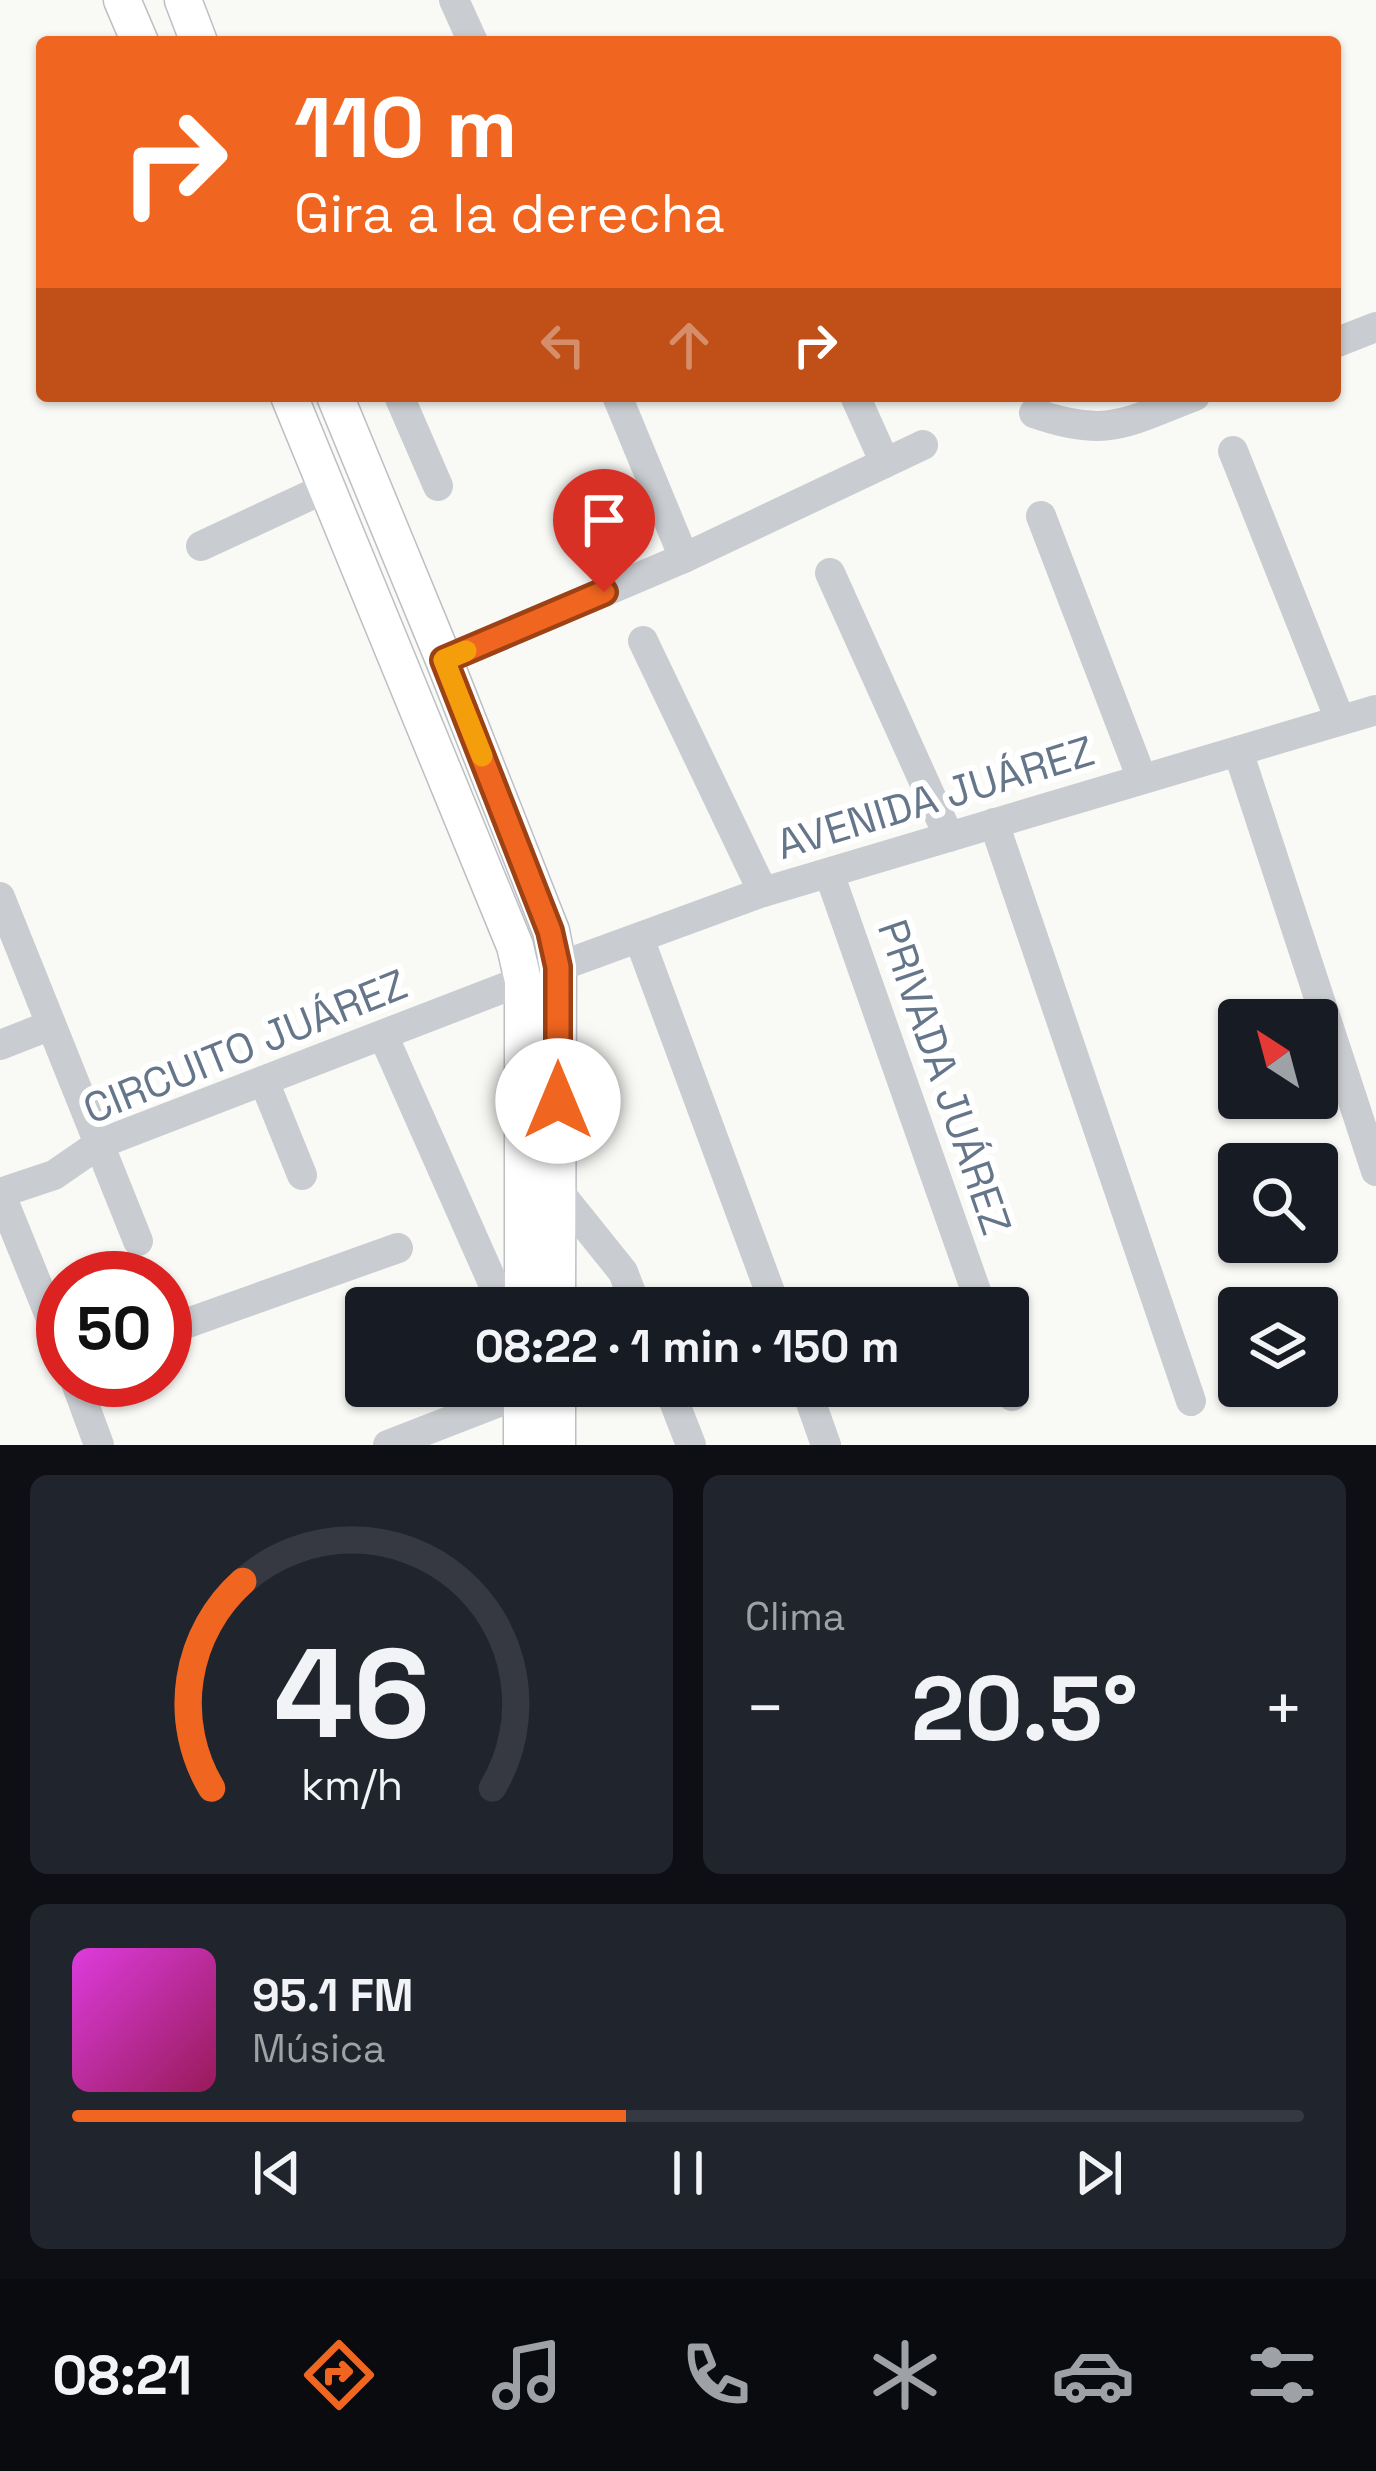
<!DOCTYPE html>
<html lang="es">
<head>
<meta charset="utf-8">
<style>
  :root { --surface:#171b24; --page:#20242c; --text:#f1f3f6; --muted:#9ea1a6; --line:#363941; --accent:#f0651f }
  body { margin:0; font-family:"Space Grotesk",sans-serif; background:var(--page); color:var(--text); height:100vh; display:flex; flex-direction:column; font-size:45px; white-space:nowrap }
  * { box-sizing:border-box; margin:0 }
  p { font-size:39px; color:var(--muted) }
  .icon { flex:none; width:66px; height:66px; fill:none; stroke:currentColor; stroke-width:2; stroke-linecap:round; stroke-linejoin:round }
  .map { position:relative; height:1445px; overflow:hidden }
  .sheet { display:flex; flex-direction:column; gap:30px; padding:30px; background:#0d0f14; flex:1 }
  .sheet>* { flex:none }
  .top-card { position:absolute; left:36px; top:36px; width:1305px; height:366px; border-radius:12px; box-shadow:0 3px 9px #0004; background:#f0651f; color:#fff; overflow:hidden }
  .needle { width:78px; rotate:324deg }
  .buttons { position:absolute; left:1218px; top:999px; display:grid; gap:24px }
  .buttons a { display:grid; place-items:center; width:120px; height:120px; border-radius:12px; background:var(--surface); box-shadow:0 3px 9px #0004; font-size:60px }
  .speed { position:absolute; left:36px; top:1251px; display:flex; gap:24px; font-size:60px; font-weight:700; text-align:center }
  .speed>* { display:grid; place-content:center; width:156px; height:156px; border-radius:50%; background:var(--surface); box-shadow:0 3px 9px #0004; line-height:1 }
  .speed .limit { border:18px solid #d22; background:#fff; color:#111 }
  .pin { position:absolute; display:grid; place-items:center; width:102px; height:102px; color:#fff; margin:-123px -51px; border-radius:50% 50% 50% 0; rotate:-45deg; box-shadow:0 0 12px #0007 }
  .pin .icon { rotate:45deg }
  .me { position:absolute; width:132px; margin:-66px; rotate:0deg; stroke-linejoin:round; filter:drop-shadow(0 0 9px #0008) }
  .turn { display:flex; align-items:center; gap:42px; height:252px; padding:0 60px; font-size:54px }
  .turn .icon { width:156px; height:156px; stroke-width:2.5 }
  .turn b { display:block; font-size:84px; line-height:102px }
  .lanes { display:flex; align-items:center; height:114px; padding:0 60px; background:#0003; justify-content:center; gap:60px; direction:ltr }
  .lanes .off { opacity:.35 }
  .big { font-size:90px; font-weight:700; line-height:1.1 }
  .sheet .tile { flex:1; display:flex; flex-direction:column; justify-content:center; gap:18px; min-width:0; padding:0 42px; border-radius:18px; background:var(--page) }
  .sheet .dial { align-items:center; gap:0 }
  .dial svg { height:312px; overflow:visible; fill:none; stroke:var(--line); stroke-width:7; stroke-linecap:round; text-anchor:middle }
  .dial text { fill:var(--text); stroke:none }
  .song { display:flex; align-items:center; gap:36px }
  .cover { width:144px; height:144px; border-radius:18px; background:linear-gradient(135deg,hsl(300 70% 55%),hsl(330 70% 35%)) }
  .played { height:12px; border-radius:6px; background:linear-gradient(90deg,var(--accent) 45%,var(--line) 45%) }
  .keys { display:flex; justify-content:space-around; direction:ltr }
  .heat { display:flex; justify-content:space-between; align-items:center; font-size:66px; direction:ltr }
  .sheet .tiles { flex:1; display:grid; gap:30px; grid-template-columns:1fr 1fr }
  .tile:last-child { grid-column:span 2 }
  .trip { position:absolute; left:345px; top:1287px; width:684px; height:120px; border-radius:12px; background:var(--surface); box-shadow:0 3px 9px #0004; font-weight:700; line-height:120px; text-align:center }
  .tabs { display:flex; height:192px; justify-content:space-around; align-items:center; background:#090b0e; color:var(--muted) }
  .tabs .icon { width:84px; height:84px }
  .tabs .current { color:var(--accent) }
  .tabs b { font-size:54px; color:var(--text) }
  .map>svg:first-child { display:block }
</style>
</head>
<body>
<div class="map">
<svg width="1376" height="1445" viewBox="0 0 1376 1445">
  <rect width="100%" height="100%" fill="#f9f9f6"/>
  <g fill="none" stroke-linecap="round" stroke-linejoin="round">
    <g stroke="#bcbfc4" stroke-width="39">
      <g id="major">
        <path d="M122,0L140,42"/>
        <path d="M183,0L199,42"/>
        <path d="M289,396L515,946L523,981V1308"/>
        <path d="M335,396L444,660L551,931L558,967L557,1308"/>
        <path d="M522,1445V1386"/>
        <path d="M557,1445V1386"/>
      </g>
    </g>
    <g stroke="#c9ccd0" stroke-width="30">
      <path d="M454,0L473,42"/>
      <path d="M1335,343L1376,327"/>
      <path d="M399,396L438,486"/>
      <path d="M617,396L684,558"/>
      <path d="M855,396L885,463"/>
      <path d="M1034,413C1108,439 1127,422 1195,396"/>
      <path d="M1233,451L1340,720"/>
      <path d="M1041,516L1142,779"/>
      <path d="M201,546L328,487"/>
      <path d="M830,573L949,837"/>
      <path d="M643,641L763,892"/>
      <path d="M444,660L684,558L923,445"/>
      <path d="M1238,751L1376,1171"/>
      <path d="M994,823L1191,1401"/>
      <path d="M829,873L982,1308"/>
      <path d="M0,897L138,1241"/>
      <path d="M639,938L776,1308"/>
      <path d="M383,1035L504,1308"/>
      <path d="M0,1045L51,1025"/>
      <path d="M264,1081L302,1175"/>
      <path d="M558,1191L623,1272L637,1308"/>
      <path d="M165,1331L398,1248"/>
      <path d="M63,1348L0,1193L54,1175L99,1144L558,967L763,892L1376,710"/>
      <path d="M75,1380L99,1445"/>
      <path d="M1008,1383L1012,1396"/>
      <path d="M668,1386L691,1445"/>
      <path d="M805,1386L826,1445"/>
      <path d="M388,1445L522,1393"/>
    </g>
    <use href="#major" stroke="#fff" stroke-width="36"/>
  </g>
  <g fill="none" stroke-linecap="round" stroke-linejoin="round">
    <g stroke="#9c4214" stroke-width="30">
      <path id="route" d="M558,1101V967L550,931L444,660L604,592"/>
    </g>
    <use href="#route" stroke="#f0651f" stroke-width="21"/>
    <path stroke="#f59e0b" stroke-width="21" d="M466,651L444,660L482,756"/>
  </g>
  <g text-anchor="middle" stroke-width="12" stroke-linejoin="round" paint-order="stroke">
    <g font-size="42" fill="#66768a" stroke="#fff">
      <text transform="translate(935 797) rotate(-17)" y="15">AVENIDA JUÁREZ</text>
      <text transform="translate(245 1046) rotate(-22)" y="15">CIRCUITO JUÁREZ</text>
      <text transform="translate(945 1077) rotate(71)" y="15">PRIVADA JUÁREZ</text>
    </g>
  </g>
</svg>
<div class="buttons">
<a><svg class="needle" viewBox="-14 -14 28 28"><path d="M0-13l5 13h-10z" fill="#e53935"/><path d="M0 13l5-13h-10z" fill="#9ea1a6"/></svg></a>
<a><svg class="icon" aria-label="search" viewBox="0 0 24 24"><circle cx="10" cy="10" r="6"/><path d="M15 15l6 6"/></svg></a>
<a><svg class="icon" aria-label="layers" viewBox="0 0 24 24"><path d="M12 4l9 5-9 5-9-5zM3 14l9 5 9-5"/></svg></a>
</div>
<div class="speed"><div class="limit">50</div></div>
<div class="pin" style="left:604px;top:592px;background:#d93025"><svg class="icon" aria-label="arrive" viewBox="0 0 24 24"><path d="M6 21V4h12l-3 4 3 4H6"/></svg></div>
<svg class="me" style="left:558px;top:1101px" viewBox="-20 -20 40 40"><circle r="19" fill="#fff"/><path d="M0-13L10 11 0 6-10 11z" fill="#f0651f"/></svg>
<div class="trip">08:22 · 1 min · 150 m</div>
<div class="top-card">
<div class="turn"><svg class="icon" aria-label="right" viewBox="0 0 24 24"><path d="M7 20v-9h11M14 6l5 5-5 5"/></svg><div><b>110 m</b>Gira a la derecha</div></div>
<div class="lanes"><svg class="icon off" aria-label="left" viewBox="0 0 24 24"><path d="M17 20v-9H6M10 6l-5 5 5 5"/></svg><svg class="icon off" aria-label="ahead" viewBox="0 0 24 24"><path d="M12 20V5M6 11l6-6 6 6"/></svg><svg class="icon" aria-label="right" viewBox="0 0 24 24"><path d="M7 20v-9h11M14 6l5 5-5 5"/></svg></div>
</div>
</div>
<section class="sheet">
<div class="tiles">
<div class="tile dial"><svg viewBox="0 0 100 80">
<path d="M14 69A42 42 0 1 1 86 69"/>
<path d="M14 69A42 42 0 0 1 22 16" stroke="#f0651f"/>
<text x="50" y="56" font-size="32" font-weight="700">46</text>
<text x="50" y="72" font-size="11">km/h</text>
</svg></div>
<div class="tile"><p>Clima</p>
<div class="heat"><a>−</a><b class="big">20.5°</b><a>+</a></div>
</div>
<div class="tile">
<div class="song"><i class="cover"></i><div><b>95.1 FM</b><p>Música</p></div></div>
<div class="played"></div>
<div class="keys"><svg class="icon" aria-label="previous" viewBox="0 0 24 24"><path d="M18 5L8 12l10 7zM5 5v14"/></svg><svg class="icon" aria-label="pause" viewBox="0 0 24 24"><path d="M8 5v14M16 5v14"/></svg><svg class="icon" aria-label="next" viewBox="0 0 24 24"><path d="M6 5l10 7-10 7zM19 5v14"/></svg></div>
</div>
</div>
</section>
<nav class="tabs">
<b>08:21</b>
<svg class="icon current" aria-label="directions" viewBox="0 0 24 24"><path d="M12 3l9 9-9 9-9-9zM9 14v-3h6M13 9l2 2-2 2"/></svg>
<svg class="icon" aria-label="music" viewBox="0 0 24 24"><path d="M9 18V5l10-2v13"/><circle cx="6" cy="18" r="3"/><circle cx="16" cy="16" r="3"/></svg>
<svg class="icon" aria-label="phone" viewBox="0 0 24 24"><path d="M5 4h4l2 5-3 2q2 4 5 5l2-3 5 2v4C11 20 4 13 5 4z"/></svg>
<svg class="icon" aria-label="climate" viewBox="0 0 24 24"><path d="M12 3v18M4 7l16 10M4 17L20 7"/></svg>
<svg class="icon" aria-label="car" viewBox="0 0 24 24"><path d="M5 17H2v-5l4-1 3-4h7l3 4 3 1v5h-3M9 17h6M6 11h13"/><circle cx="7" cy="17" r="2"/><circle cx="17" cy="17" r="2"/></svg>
<svg class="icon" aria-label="filters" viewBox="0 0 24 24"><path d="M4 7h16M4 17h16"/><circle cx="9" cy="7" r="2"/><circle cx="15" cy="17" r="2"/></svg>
</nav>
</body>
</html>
